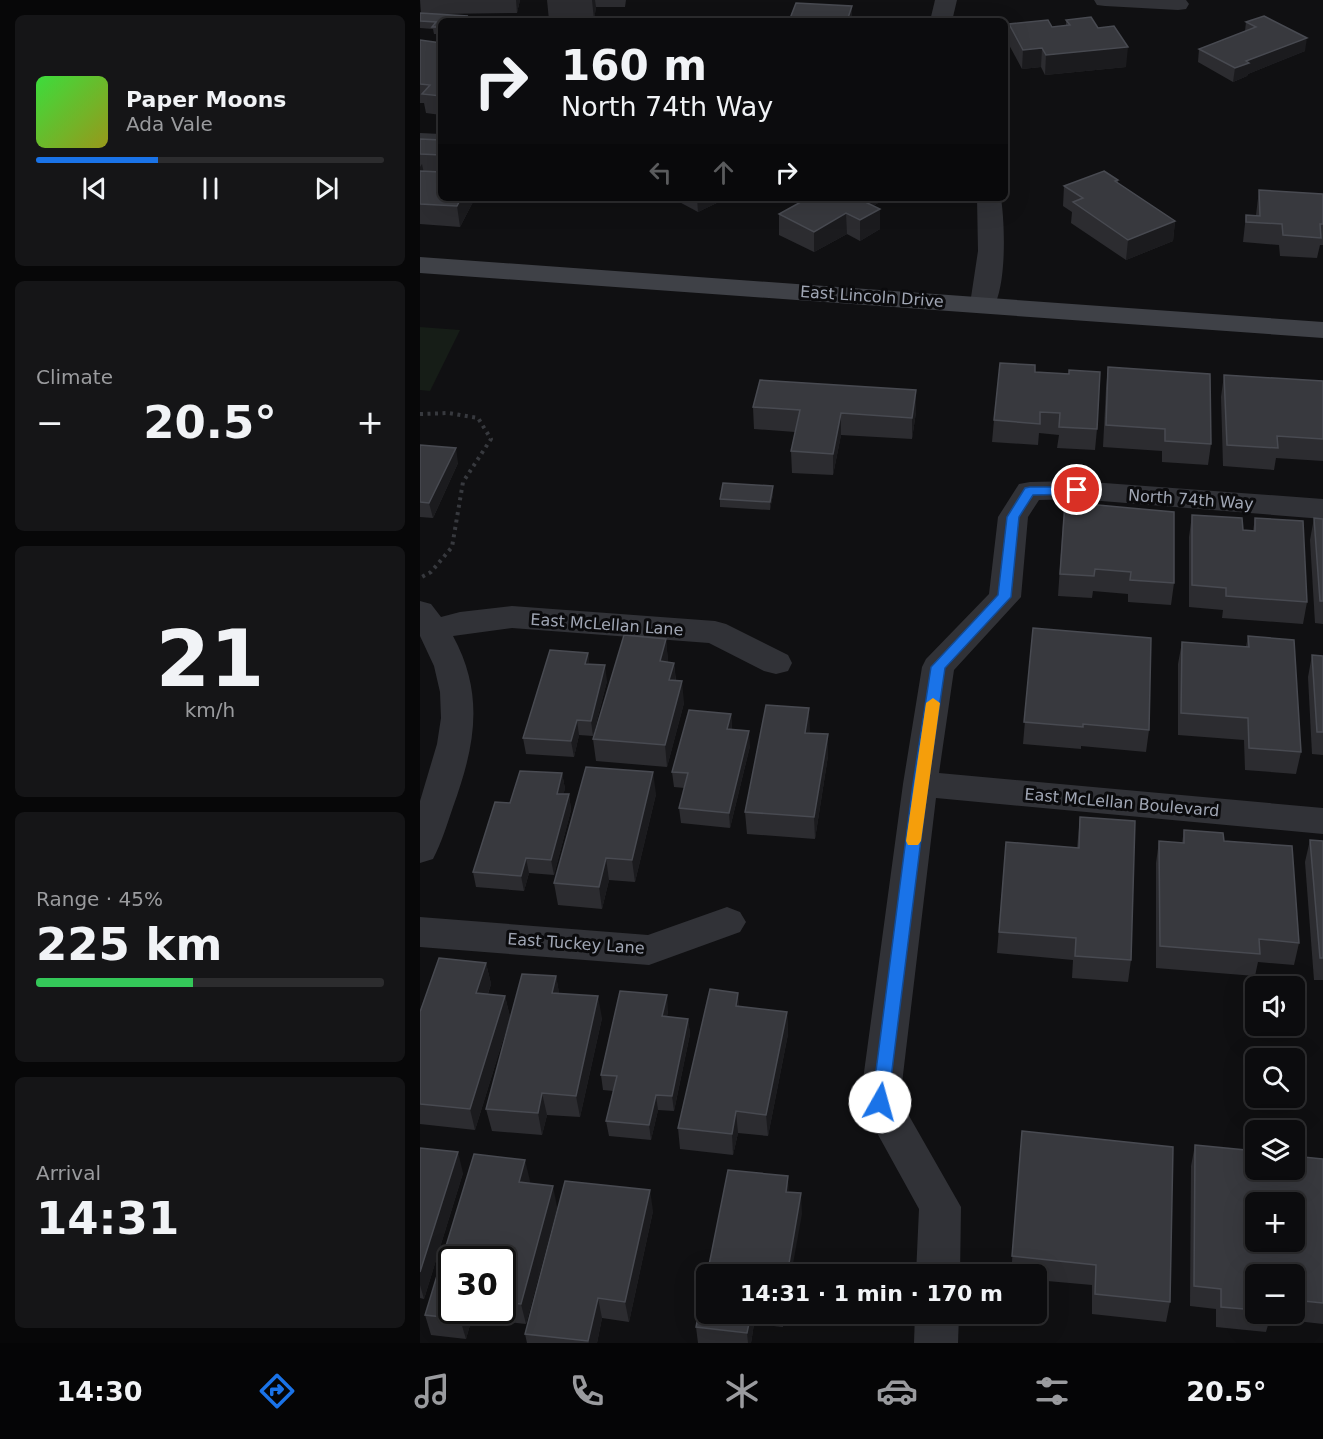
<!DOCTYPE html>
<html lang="en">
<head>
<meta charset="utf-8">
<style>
  :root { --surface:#0c0c0e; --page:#151517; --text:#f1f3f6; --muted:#9a9b9e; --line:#2c2c2e; --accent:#1a73e8 }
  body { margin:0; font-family:"DejaVu Sans",sans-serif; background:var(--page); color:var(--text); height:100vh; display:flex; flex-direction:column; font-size:22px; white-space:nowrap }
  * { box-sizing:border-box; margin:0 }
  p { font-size:20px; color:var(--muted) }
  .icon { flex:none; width:33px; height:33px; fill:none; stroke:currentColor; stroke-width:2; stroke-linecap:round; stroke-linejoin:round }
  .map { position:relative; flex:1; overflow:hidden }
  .details { display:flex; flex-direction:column; gap:15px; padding:15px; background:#070708; width:420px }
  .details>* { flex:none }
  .top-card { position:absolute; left:18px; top:18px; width:570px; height:183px; border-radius:9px; box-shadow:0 6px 24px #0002,0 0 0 2px var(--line); background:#0c0c0e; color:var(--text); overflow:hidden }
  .buttons { position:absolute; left:825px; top:976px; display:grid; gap:12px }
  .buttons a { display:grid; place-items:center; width:60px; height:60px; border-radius:9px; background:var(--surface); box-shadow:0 6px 24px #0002,0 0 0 2px var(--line); font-size:30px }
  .speed { position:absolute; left:18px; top:1246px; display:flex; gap:12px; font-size:30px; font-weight:700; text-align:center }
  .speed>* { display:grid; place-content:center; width:78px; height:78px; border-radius:50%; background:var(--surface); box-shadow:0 6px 24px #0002,0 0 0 2px var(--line); line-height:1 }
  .speed .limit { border:3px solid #111; border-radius:9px; background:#fff; color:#111 }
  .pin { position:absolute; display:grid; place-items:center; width:51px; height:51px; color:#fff; margin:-26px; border:3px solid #fff; border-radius:50%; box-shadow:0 2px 6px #0007 }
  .me { position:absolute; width:66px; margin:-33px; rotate:7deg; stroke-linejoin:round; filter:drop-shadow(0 0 4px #0008) }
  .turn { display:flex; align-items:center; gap:21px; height:126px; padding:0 24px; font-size:27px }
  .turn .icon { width:78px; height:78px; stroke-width:2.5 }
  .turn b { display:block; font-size:42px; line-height:51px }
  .lanes { display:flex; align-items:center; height:57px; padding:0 24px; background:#0003; justify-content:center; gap:30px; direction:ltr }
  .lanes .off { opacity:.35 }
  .big { font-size:45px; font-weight:600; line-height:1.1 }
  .details .card { flex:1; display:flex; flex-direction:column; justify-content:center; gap:9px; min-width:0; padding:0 21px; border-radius:9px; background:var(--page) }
  .details .dial { align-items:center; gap:0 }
  .dial b { font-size:78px; line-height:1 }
  .song { display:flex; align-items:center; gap:18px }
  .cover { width:72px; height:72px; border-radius:9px; background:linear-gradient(135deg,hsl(120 70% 55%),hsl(60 70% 35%)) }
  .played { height:6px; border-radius:3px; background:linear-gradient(90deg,var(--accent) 35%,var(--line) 35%) }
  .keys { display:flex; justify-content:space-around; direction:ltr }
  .heat { display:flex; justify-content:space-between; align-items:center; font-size:33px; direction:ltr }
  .charge { height:9px; border-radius:4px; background:linear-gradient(90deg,#34c759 45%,var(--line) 0) }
  .trip { position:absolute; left:276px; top:1264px; width:351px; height:60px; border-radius:9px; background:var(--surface); box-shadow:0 6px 24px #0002,0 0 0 2px var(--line); font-weight:600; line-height:60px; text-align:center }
  .tabs { display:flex; height:96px; justify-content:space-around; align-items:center; background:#050506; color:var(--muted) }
  .tabs .icon { width:42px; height:42px }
  .tabs .on { color:var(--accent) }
  .tabs b { font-size:27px; color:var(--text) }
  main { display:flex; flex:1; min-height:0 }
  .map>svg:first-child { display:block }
</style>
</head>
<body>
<main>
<section class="details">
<div class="card">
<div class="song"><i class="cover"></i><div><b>Paper Moons</b><p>Ada Vale</p></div></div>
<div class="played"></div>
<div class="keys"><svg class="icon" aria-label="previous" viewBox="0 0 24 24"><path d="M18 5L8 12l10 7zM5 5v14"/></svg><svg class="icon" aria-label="pause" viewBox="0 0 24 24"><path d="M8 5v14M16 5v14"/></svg><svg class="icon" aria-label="next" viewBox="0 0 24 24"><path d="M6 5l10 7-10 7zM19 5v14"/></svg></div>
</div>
<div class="card"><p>Climate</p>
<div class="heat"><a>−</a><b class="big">20.5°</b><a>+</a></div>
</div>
<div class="card dial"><b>21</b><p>km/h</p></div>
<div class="card"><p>Range · 45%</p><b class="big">225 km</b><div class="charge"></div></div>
<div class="card"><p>Arrival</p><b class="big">14:31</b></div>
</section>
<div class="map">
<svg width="903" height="1343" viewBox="0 0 903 1343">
  <rect width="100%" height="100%" fill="#101012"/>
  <path fill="#161d17" d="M0,327L40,330L10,391L0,390Z"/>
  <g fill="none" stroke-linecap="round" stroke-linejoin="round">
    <path stroke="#37393e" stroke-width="4" stroke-dasharray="3 4.5" stroke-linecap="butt" d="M0,414L29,413L58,418L71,439L43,482L32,547L11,572L0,578"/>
    <path fill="#313237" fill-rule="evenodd" d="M0,133L21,134V142L0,141Z"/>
    <g fill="#313237" fill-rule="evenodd">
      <path d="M515,0H537L532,21H510Z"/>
      <path d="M674,0H766L769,4L766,9L758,10L685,6L677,5Z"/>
      <path d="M557,198H581C585,224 587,288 572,310L563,312L554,310L550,304L558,251Z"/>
      <path d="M657,481L903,499V519L657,499L619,500L608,517L601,597L534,670L519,773L903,808V834L516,798L480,1100L541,1207L540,1275H496L499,1209L440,1102L483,784L502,667L506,659L569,594L578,517L599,484L610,482Z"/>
      <path d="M0,601L11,604L21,617L40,612L92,606L295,621L306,624L368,655L372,663L368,671L356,674L344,671L289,643L92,628L33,636C65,695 55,746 33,807C27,824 22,842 13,859L0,863V801L17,744L21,718L20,692L14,666L0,636Z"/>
      <path d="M307,907L320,912L326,922L320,932L229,965L0,947V917L228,935Z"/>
      <path d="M495,1314H539L538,1343H494Z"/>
    </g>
    <path fill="#3f4147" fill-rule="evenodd" d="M0,257L903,322V338L0,273Z"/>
  </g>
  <g fill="#2c2c30" fill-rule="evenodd">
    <path d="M0,0H100L97,13L18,14L21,21V34H14L13,29L0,28V13H1Z"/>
    <path d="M127,0H206L205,7H176L174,20H129Z"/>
    <path d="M646,20L678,28L706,67L625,75L621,67L602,69L588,43L589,24L632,27L646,26Z"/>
    <path d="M826,22L885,51L828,74L827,76L813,82L778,62L779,49L825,31Z"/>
    <path d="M0,40L21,43V115L6,113L4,103H0Z"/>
    <path d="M0,139L21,140V198H55L40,227L0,224Z"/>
    <path d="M698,180V183L755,221L753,241L706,260L651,223L652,212L643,206L644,186Z"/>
    <path d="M839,190L903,194V245H900L897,258L860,256L859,245L823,242L826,215H836Z"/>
    <path d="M252,198H307L278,212Z"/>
    <path d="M383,198H458V203L453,206L460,229L440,241L427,234L394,252L359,235V214L383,201Z"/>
    <path d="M688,367L791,444L788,465L742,462V451L683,447L686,388Z"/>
    <path d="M615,372L677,429L675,450L637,448L639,435L619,433L618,445L572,442L574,420Z"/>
    <path d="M804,375L903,381V461L856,458L854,470L803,466L801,397Z"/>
    <path d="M333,407L496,412L492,439L421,435L413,475L372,473L371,451L375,432L334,429Z"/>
    <path d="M0,445L38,463L13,518L0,517Z"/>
    <path d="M353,486V494L350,510L300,507V499Z"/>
    <path d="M772,515L823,530L833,531L835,518L887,602L883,624L802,618L803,610L769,607V537Z"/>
    <path d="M894,518L903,519V624L895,623L890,540Z"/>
    <path d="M643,523L754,583L751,605L708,602V594L673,591L672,598L638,596Z"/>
    <path d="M613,628L729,730L726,752L661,746V749L603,744Z"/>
    <path d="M828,636L881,752L876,774L825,770L824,740L758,735V664L762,642L826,647Z"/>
    <path d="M246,639L248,662L254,663L256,681L264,703L247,767L176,761L173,739Z"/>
    <path d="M168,653L169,664L187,681L173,736L159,735L154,757L106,754L103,738Z"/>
    <path d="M892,655L903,656V755L892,754L888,677Z"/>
    <path d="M311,714L312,729L330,746L310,828L261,823L259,808L265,788L254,787L252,772Z"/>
    <path d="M390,730L389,733L408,734V756L395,839L327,834L325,812Z"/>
    <path d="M142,773L145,789L143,794H149L151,810L134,875L109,873L104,891L56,887L53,872L90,803Z"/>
    <path d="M236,794L215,882L189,880L182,909L138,905L134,883Z"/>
    <path d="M660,817L711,960L708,982L652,978L653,960L577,953L586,842L657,848Z"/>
    <path d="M764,830L804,841L879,943L874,965L838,962L835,976L736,968V863L739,841L762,843Z"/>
    <path d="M890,840L903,841V980H894L885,862Z"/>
    <path d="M66,963L71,984L68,994L85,996L90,1017L55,1130L0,1124V1012Z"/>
    <path d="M136,976L139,993L182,1018L160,1117L127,1115L122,1135L72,1131L66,1109Z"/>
    <path d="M319,1007L367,1012L368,1034L348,1136L318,1133L313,1155L260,1149L258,1128Z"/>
    <path d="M248,1010L247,1017L268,1019L270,1034L254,1111L238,1110L231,1140L189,1136L186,1121L194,1091L183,1090L181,1075Z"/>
    <path d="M602,1131L750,1302L746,1322L672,1314V1285L616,1280V1275H591Z"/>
    <path d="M775,1145L903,1159V1324L850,1318L846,1332L796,1327V1309L770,1306L771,1166ZM836,1275H874V1314H836Z"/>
    <path d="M0,1148L43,1173L4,1299L0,1298Z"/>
    <path d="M110,1181L109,1183L137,1207L106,1324L52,1318L46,1339L11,1335L5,1315ZM82,1260V1311H32Z"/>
    <path d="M233,1211L209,1322L182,1318L177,1343H107L105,1334Z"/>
    <path d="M286,1314H365L363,1327L334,1324L331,1343H278L276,1327Z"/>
  </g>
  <g fill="#1b1b1e">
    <path d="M96,0H100L97,13Z"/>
    <path d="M172,0H175L176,7L174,20Z"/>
    <path d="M432,6V21H427Z"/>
    <path d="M887,38L885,51L828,74L827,76L813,82L815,68L826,61Z"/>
    <path d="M708,47L706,67L625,75L626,55Z"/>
    <path d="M622,48L621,67L602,69L603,50Z"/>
    <path d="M2,164L6,184L0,181V167Z"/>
    <path d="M41,198H55L40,227L37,206Z"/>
    <path d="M277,198H307L278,212Z"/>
    <path d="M434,198H458V203L434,217Z"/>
    <path d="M460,209V229L440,241V220Z"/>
    <path d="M426,213L427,234L394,252V232Z"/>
    <path d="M755,221L753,241L706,260L708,240Z"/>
    <path d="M496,390V412L492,439V418Z"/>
    <path d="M421,413V435L413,475V454Z"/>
    <path d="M36,448L38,463L13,518L9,503Z"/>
    <path d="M353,486V494L350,510V502Z"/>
    <path d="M246,639L248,661L242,683L240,661Z"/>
    <path d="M168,653L170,668L165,664Z"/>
    <path d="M254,663L256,685L249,680Z"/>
    <path d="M185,665L187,681L173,736L171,721Z"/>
    <path d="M262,681L264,703L247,767L245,745Z"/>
    <path d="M389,708L390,730L385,755V733Z"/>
    <path d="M311,714L312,730L307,729Z"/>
    <path d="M157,720L159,735L154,757L151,741Z"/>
    <path d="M329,731L330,746L310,828L309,813Z"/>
    <path d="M408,734V756L395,839L394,817Z"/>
    <path d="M233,772L236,794L215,882L212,860Z"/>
    <path d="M142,773L145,789L139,809L137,794Z"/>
    <path d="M149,794L151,810L134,875L131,860Z"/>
    <path d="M106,858L109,873L104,891L101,876Z"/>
    <path d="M186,858L189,880L182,909L179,887Z"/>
    <path d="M66,963L71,984L61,1014L56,993Z"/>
    <path d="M136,976L140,998L132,993Z"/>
    <path d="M318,993L320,1014L316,1006Z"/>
    <path d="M247,995L248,1010L244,1031L242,1016Z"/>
    <path d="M85,996L90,1017L55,1130L50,1109Z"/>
    <path d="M178,996L182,1018L160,1117L156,1096Z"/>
    <path d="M367,1012L368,1034L348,1136L346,1115Z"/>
    <path d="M268,1019L270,1034L254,1111L252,1096Z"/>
    <path d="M122,1093L127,1115L122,1135L118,1113Z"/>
    <path d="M236,1095L238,1110L231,1140L229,1125Z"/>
    <path d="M316,1111L318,1133L313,1155L312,1134Z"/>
    <path d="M38,1152L43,1173L4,1299L0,1285V1272Z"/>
    <path d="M105,1160L110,1181L104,1203L99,1182Z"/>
    <path d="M368,1176L369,1197L366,1192Z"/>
    <path d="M133,1186L137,1207L106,1324L101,1304Z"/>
    <path d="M230,1190L233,1211L209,1322L205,1302Z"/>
    <path d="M381,1193L382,1214L371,1275H367Z"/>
    <path d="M178,1298L182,1318L177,1343H169L168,1341Z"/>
    <path d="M42,1311H50L52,1318L46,1339L40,1319Z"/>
    <path d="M331,1314H333L334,1324L331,1343H328L327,1333Z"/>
    <path d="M362,1314H365L363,1327Z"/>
  </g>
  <g fill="#38393e" stroke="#484a51" stroke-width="1.5" fill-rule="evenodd">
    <path d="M376,3L432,6L427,21H369Z"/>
    <path d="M0,13L47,16L44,21H21V27H12L16,22L0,21Z"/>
    <path d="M844,16L887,38L826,61L829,63L815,68L779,49L836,27L826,22Z"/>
    <path d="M671,17L678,28L694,26L708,47L626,55L622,48L603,50L589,24L628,20L632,27L650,25L646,20Z"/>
    <path d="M0,40L21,43V96L2,94L10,85L0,84Z"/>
    <path d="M0,139L21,140V155L0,154Z"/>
    <path d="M0,171L21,172V198H41L37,206L0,204Z"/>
    <path d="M684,171L698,180L695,181L755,221L708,240L653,202L663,198L644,186Z"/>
    <path d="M839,190L903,194V224H900L901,238L863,235L862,224L826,222V215L840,216Z"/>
    <path d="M388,198H437L460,209L440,220L426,213L394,232L359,214Z"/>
    <path d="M580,363L615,365V372L649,374V370L680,372L677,429L639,427L640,413L620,412V424L574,420Z"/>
    <path d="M688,367L790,374L791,444L745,441V429L686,425Z"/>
    <path d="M804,375L903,381V439L857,436L858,448L807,445Z"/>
    <path d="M340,380L496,390L492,418L421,413L413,454L371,451L380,410L333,407Z"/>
    <path d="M0,445L36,448L9,503L0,502Z"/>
    <path d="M303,483L353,486L350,502L300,499Z"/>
    <path d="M645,502L754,512V583L710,580L711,572L675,569L674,576L640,574Z"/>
    <path d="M772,515L822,518L823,530L835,531V518L883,521L887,602L806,596V588L772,585Z"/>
    <path d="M894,518L903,519V601H900Z"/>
    <path d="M613,628L731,638L729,730L663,724V727L604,722Z"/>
    <path d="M204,635L246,639L240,661L254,663L249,680L262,681L245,745L173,739Z"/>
    <path d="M828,636L874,640L881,752L829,748L828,718L761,713L762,642L829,647Z"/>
    <path d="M130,650L168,653L165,664L185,665L171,721L157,720L151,741L103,738Z"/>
    <path d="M892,655L903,656V732H897Z"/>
    <path d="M346,705L389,708L385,733L408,734L394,817L325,812Z"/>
    <path d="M269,710L311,714L307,729L329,731L309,813L259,808L268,773L252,772Z"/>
    <path d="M166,767L233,772L212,860L186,858L179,887L134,883Z"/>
    <path d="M100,771L142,773L137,794H149L131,860L106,858L101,876L53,872L75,802L90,803Z"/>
    <path d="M660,817L715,821L711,960L655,956L656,938L579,932L586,842L659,848Z"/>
    <path d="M764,830L803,833L804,841L872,846L879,943L839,939L840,954L740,946L739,841L764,843Z"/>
    <path d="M890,840L903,841V958H900Z"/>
    <path d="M19,958L66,963L56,993L85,996L50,1109L0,1104V1012Z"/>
    <path d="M102,974L136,976L132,993L178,996L156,1096L122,1093L118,1113L66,1109Z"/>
    <path d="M290,989L318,993L316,1006L367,1012L346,1115L316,1111L312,1134L258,1128Z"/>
    <path d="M200,991L247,995L242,1016L268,1019L252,1096L236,1095L229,1125L186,1121L197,1076L181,1075Z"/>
    <path d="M602,1131L753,1147L750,1302L675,1294L676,1265L592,1256Z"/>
    <path d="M775,1145L836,1151V1170H874V1156L903,1159V1303L874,1300V1275H836V1310L801,1307V1289L774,1286ZM836,1203H874V1242H836Z"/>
    <path d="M0,1148L38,1152L0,1272Z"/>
    <path d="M54,1154L105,1160L99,1182L133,1186L101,1304L82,1302V1260H32V1311H42L40,1319L5,1315Z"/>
    <path d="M308,1170L368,1176L366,1192L381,1193L367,1275H287Z"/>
    <path d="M145,1181L230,1190L205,1302L178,1298L168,1341L105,1334Z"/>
    <path d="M286,1275V1314H331L327,1333L276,1327Z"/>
  </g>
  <path fill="#1a73e8" stroke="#114b97" stroke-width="1.5" d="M610,487H657L663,490L657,494L613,495L599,517L591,597L525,668L508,784L468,1102L466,1107L460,1109L454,1107L452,1102L493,784L511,667L578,595L587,517L605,488Z"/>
  <path fill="#f59e0b" d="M513,698L520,703L501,841L498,845H488L486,841L506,703Z"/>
  <g text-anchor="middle" stroke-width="6" stroke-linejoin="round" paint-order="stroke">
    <g font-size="16" fill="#a0a6b4" stroke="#0b0b0d">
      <text transform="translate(452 296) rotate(4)" y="6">East Lincoln Drive</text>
      <text transform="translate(771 499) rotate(4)" y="6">North 74th Way</text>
      <text transform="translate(187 624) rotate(4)" y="6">East McLellan Lane</text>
      <text transform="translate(702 802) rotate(5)" y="6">East McLellan Boulevard</text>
      <text transform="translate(156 943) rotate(4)" y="6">East Tuckey Lane</text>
    </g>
  </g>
</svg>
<div class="buttons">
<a><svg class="icon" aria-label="sound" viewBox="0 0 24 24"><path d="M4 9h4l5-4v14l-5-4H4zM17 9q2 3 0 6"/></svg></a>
<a><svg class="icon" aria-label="search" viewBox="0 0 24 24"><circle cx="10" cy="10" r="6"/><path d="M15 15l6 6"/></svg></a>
<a><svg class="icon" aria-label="layers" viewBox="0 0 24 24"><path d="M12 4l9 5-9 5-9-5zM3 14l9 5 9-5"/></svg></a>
<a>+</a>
<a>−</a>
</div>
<div class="speed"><div class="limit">30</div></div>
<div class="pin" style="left:657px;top:490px;background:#d93025"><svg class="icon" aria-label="arrive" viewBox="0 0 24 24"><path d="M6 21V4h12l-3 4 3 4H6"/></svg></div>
<svg class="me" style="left:460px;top:1102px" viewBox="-20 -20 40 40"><circle r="19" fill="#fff"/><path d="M0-13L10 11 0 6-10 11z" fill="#1a73e8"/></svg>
<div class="trip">14:31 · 1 min · 170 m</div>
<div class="top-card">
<div class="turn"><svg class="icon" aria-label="right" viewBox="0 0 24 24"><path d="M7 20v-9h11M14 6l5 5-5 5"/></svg><div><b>160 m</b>North 74th Way</div></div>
<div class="lanes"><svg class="icon off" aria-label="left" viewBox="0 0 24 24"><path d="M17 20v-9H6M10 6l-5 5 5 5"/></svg><svg class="icon off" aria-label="ahead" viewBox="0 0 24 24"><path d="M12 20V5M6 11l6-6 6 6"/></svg><svg class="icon" aria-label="right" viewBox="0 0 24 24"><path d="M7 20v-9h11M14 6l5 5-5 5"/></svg></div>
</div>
</div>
</main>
<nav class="tabs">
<b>14:30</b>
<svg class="icon on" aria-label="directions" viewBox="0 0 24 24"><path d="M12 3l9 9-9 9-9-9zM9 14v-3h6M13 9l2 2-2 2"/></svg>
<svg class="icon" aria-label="music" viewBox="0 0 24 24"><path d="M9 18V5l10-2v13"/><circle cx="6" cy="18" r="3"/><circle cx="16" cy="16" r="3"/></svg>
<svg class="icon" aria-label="phone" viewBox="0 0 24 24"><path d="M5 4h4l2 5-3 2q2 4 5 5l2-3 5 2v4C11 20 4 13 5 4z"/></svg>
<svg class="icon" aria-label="climate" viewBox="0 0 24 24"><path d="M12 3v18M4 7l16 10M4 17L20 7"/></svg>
<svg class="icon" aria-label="car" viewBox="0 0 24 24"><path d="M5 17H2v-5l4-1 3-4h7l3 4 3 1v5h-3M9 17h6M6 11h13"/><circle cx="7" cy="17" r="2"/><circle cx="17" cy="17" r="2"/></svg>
<svg class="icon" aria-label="filters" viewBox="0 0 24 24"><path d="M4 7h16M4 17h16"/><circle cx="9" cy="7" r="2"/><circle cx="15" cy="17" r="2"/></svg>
<b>20.5°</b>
</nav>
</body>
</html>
